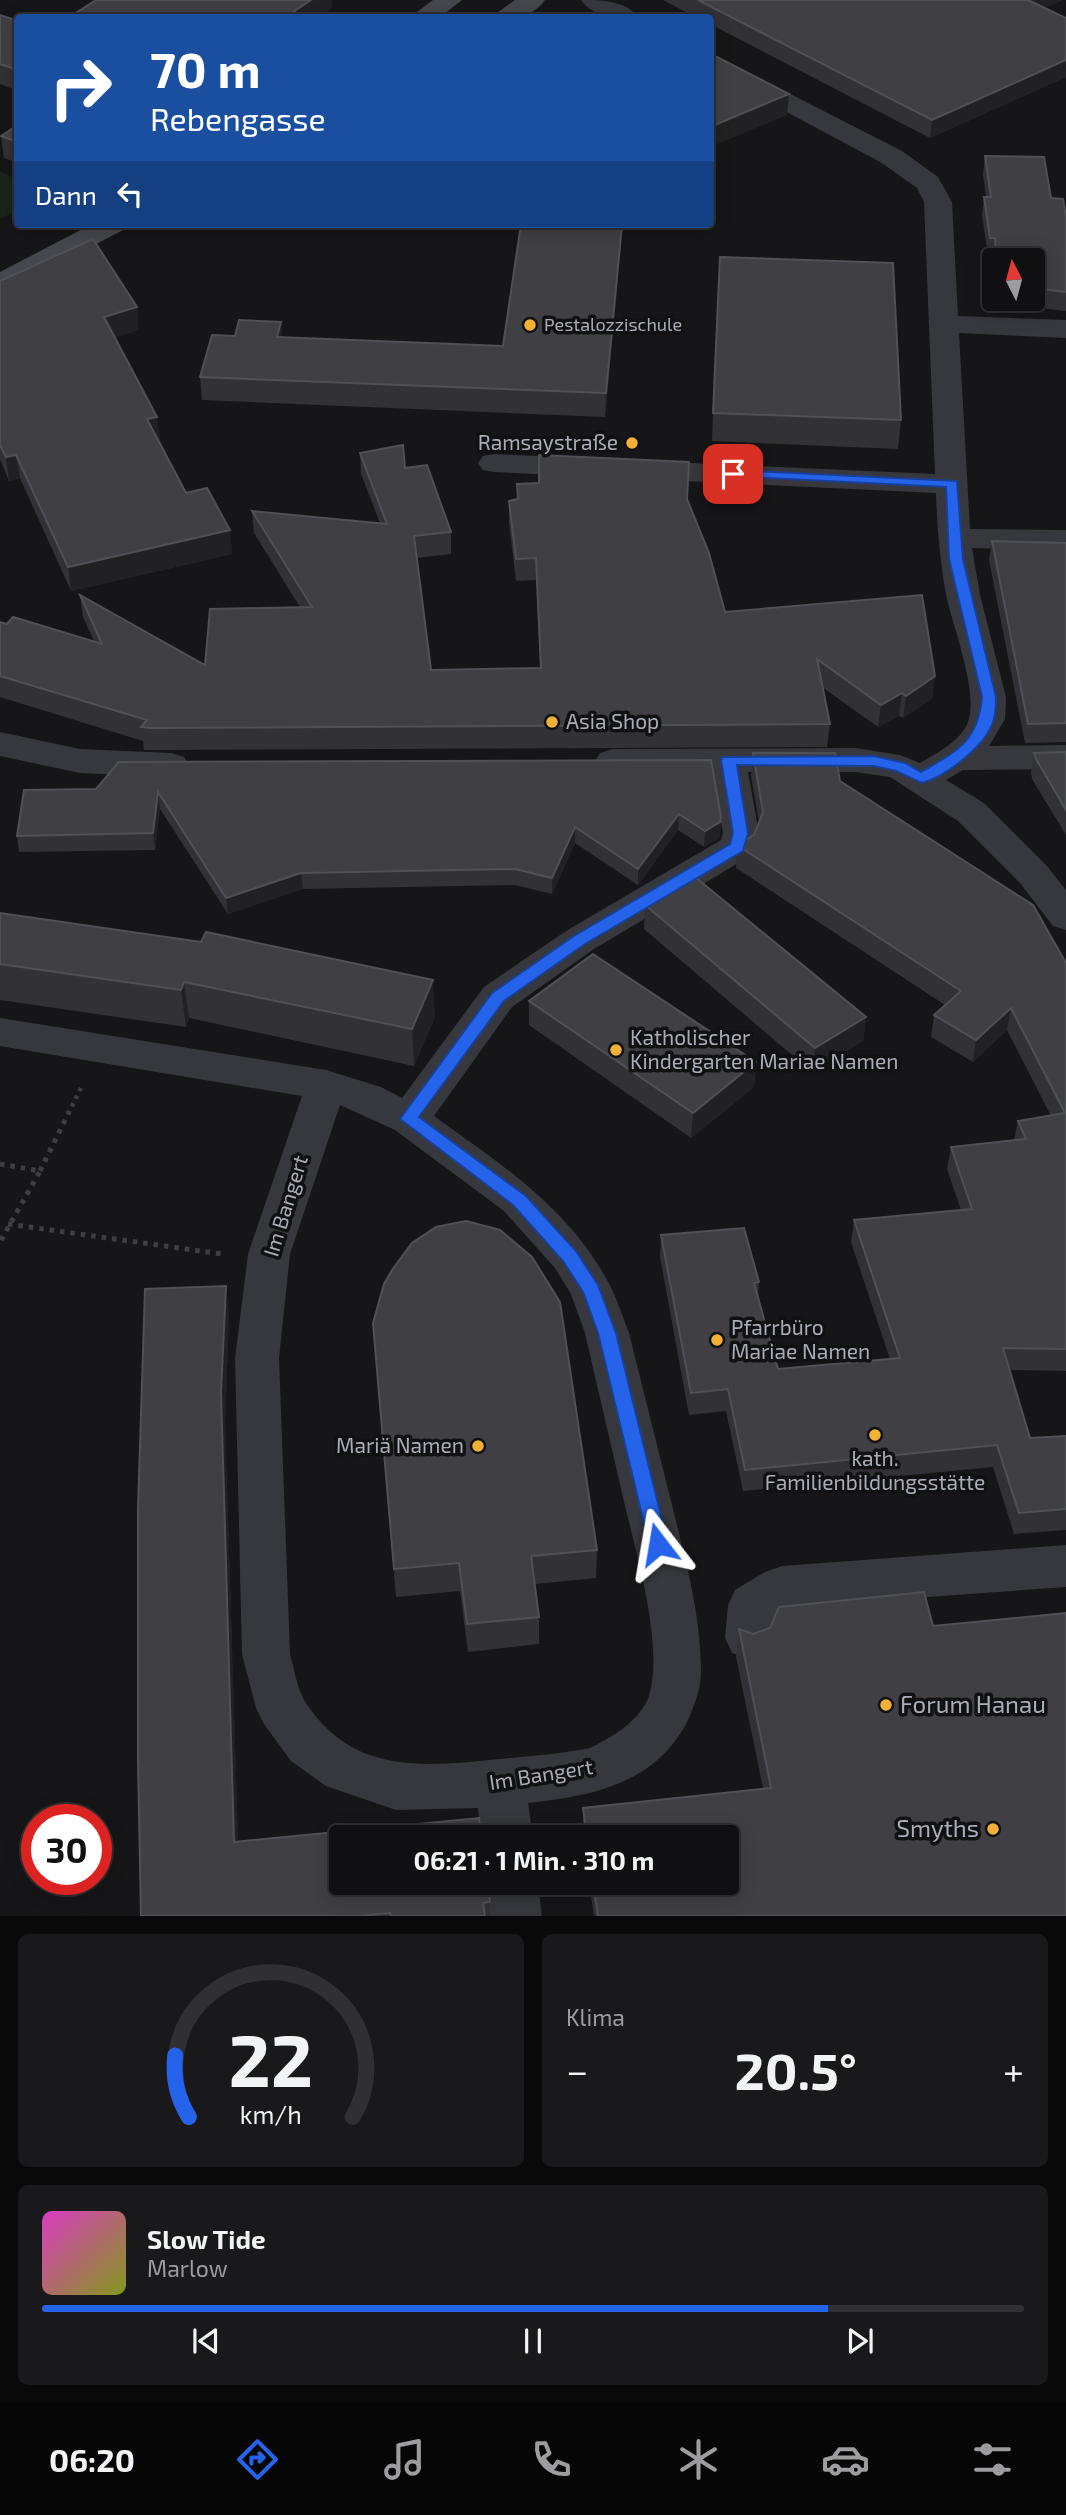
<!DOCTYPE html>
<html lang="de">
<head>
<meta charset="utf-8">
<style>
  :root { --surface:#101012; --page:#19191b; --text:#f1f3f6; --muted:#9c9d9f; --line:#303032; --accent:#2563eb }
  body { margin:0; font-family:"Exo 2",sans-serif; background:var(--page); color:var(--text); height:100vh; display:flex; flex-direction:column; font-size:26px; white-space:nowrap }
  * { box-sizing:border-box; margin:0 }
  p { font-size:23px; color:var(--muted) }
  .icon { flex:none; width:38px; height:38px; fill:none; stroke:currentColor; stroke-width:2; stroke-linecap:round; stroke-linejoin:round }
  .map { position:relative; height:1916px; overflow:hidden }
  .drawer { display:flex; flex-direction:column; gap:18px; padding:18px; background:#09090a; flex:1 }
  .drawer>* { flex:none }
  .guide { position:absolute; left:14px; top:14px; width:700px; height:214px; border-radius:7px; box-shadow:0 4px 18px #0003,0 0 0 2px var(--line); background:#1a4fa0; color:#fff; overflow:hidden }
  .needle { width:46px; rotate:354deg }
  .fabs { position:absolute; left:982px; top:248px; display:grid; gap:14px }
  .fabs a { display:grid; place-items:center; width:63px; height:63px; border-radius:7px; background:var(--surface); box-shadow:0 4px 18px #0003,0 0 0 2px var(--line); font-size:35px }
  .speed { position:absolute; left:21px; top:1804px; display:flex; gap:14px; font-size:35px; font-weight:700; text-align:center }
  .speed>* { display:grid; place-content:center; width:91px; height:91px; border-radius:50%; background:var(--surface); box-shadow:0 4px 18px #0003,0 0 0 2px var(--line); line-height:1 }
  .speed .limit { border:10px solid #d22; background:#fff; color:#111 }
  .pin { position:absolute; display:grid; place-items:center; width:60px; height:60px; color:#fff; margin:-30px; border-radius:14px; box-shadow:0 4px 10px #0006 }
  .me { position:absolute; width:77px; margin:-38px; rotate:346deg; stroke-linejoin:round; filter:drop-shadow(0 0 5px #0008) }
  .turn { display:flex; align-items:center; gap:24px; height:147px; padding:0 21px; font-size:32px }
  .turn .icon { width:91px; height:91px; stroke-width:2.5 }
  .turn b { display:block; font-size:49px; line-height:60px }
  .then { display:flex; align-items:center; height:66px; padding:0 21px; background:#0003; gap:14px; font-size:26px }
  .big { font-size:52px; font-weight:700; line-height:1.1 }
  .drawer .widget { flex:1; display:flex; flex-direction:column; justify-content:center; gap:10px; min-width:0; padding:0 24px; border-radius:10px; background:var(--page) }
  .drawer .dial { align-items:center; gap:0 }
  .dial svg { height:182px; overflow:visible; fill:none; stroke:var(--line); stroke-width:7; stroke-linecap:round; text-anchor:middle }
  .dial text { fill:var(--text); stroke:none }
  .song { display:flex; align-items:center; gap:21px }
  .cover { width:84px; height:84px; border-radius:10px; background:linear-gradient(135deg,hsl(310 70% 55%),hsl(70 70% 35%)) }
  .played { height:7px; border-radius:4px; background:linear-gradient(90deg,var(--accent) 80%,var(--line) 80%) }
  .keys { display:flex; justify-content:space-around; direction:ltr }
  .heat { display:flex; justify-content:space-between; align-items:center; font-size:38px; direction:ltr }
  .drawer .tiles { flex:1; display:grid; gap:18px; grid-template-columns:1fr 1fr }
  .widget:last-child { grid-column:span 2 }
  .trip { position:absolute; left:329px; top:1825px; width:410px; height:70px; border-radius:7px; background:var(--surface); box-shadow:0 4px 18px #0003,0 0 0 2px var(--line); font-weight:700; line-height:70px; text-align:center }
  .dock { display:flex; height:112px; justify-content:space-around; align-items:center; background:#060607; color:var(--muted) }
  .dock .icon { width:49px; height:49px }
  .dock .active { color:var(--accent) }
  .dock b { font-size:32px; color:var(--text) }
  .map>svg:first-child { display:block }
</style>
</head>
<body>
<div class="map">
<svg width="1066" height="1917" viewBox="0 0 1066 1917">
  <rect width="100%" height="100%" fill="#161618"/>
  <path fill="#1c231d" d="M0,171L17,180L18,210L0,219Z"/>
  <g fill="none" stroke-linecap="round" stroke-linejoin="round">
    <path stroke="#3d3f44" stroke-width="4.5" stroke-dasharray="3.5 5" stroke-linecap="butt" d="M68,1114L83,1084"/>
    <g stroke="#3d3f44" stroke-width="5" stroke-dasharray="4.5 6" stroke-linecap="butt">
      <path d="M0,1164L40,1171L0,1242"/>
      <path d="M40,1171L69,1112"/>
      <path d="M8,1224L222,1254"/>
    </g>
    <g fill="#37383d" fill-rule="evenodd">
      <path d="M581,0C601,0 626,0 639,18C619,18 594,19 581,0Z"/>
      <path d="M710,53L902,151L938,177L952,202L958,316L1066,320V338L959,333L970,529L1066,530V550L972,548L980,595L1006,697L1005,719L989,746L1066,745V769L963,770L946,780L984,803L1046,865L1066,890V930L1053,926L1020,883L958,821L890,777L855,772H748L759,833L750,856L594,949L512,1007L434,1116C500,1164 564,1204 606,1278C616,1295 622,1315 629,1333C645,1397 661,1461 677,1525C689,1574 701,1621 701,1672C701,1688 695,1703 689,1718C658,1783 594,1796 528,1803L533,1838H481L478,1808L396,1810L326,1786L291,1761L264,1724L256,1708L242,1654L235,1358L248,1254L302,1096L0,1046V1018L326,1070L381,1087L402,1098L484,987L566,931L721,840L723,833L712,772L613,773L600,769L595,761L600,753L613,749L855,748L900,755L920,763C937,753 961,741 968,722C979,693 953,627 946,595C940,561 937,527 936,493L494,472L483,470L478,463L483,456L494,454L935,474L924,202L917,188L882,163L710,71ZM340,1105L395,1130L504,1211L555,1268L571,1294L585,1333C598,1391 612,1448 625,1506C637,1556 664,1647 649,1696C641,1720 611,1738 590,1748C560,1754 530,1756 500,1759C423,1767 351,1775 304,1700C297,1687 294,1668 290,1654L279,1358L290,1254Z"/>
      <path d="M0,732L80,749L171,753L184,757L189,765L184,773L171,777L80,773L0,756Z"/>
      <path d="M1066,1545V1587L790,1607L775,1616L773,1638L766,1653L749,1659L732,1653L725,1638L728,1605L735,1590L765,1572L782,1566Z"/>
      <path d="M486,1883H538L542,1917H490Z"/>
    </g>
    <g fill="#45474d" fill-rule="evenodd">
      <path d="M433,0H462L439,18H409Z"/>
      <path d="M515,0H545C532,19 510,18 490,18Z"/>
      <path d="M92,224H127L123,230L10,289L0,292V272Z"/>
    </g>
  </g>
  <g fill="#323236">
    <path d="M663,0H1063L1044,8L1066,18V77L930,138L710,24V18H697Z"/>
    <path d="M0,15L18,21V91L0,84Z"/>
    <path d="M18,125V163L4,158L1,136Z"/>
    <path d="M985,156L1051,198L1066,217V311L1032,307L995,305V299H1032V261H994V290L992,256H988L982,215L984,197H986L983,174Z"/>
    <path d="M521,224H623L605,417L202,400L200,377L281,322L282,337L503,346Z"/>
    <path d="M0,281L139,330L115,337L157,417L160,440L159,441L186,493L232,554L71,591L20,478L9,481L0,459Z"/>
    <path d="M718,284L901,420L898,449L712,441Z"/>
    <path d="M360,453L405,468L451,532V554L417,558L431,670L540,668L536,580L516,581L509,523V501L518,500L517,484L687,499L725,612L935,676L932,699L903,718L899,716L878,727L822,687L830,724L827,747L153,750H144L143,741L0,697V622L94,641L83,617L80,595L205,665L300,607L254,533L252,511L380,523L361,474Z"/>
    <path d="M992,541L1066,543V742L1025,743L989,560Z"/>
    <path d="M1066,752V835L1032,779L1031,772L1034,753Z"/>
    <path d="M753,753L840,781L1066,963V1371L1010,1370L1030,1438L1066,1436V1530L1014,1534L993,1467L743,1491L726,1411L689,1415L660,1257L661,1235L759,1282L758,1296L778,1369L890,1359L851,1242L854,1220L961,1210L947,1169L951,1147L1014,1140L1018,1121L1051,1116L1007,1030L973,1062L931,1037L934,1015L945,1005L736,868L737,845L754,835L759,822L751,776Z"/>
    <path d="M119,762L721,817L720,833L719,838L704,847L678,830L638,885L575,843L552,894L515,885L303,889L228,914L160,809L155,850L19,852L17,836L96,789Z"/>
    <path d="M645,905L866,1017L863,1041L812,1072L644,929Z"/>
    <path d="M0,913L435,1017L414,1066L189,1018L186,1027L0,1000Z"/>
    <path d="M529,1001L756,1062L754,1087L691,1138L529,1025Z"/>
    <path d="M229,1315L225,1421L238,1842L490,1902V1916H141Z"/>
    <path d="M375,1352L597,1550L596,1578L535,1584L539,1617V1644L468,1652L460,1591L396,1597Z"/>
    <path d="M933,1626L1066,1916H594L589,1883H726V1838H583V1808L763,1788L736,1657L739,1629L753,1634Z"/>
  </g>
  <g fill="#212124">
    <path d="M311,0H332V8L318,18H293V12Z"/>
    <path d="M1026,0H1063L1023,17Z"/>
    <path d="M1066,60V77L930,138L932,120Z"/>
    <path d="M789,94L787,115L710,147V127Z"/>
    <path d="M622,224H623L605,417L606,393Z"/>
    <path d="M137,307L139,330L107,340L104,317Z"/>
    <path d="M281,322L283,345L277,337Z"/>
    <path d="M157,417L160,440L150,443L147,419Z"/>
    <path d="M16,455L20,478L9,481L6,457Z"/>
    <path d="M230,530L232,554L71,591L68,567Z"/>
    <path d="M935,676L932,699L903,718L906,696Z"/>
    <path d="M902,693L899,716L878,727L881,705Z"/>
    <path d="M158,792L160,809L155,850L153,833Z"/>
    <path d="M679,814L678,830L638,885V869Z"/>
    <path d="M721,817L720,833L719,838L704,847L705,831Z"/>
    <path d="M575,827V843L552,894V878Z"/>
    <path d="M301,873L303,889L228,914L226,898Z"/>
    <path d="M433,980L435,1017L414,1066L412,1029Z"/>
    <path d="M184,982L189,1018L186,1027L181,990Z"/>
    <path d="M1011,1008L1007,1030L973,1062L976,1040Z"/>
    <path d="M866,1017L863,1041L812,1072L815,1048Z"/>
    <path d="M756,1062L754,1087L691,1138L693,1113Z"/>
    <path d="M226,1286L229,1315L225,1421L239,1869L234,1842L221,1392Z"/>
  </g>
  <g fill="#3f3f44" stroke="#4f5156" stroke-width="2">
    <path d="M96,0H311L293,12L303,15L299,18H68Z"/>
    <path d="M698,0H1028L1066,18V60L932,120Z"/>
    <path d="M0,15L18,21V70L0,64Z"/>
    <path d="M710,55L717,57L789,94L710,127Z"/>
    <path d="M18,125V142L1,136Z"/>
    <path d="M985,156L1044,157L1051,198L1063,199L1066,217V292L1032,288V261H996L995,238H990L984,197H991Z"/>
    <path d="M521,224H622L606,393L200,377L212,335L235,336L239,320L281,322L277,337L503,346Z"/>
    <path d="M93,239L137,307L104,317L157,417L147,419L186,493L207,488L230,530L68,567L16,455L6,457L0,445V281Z"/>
    <path d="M720,257L893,263L901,420L713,413Z"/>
    <path d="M403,445L405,468L427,465L451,532L414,536L431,670L541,668L536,558L516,559L509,501L518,499L517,484L539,483V455L689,462L687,499L709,553L725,612L922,595L935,676L906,696L902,693L881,705L817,659L830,724L150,728L141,727L147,720L0,676V622L7,624L13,617L102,644L80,595L205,665L210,609L312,607L252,511L387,524L360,453Z"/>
    <path d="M992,541L1066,543V723L1028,724Z"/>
    <path d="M1066,752V810L1036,759L1034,753Z"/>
    <path d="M753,753H835L840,781L1033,905L1066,963V1349L1003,1348L1030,1438L1066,1436V1509L1019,1513L997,1445L745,1470L728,1389L691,1393L661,1235L744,1228L759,1282L754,1283L778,1369L900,1358L854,1220L972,1209L951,1147L1026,1139L1018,1121L1065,1113L1011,1008L976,1040L934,1015L961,991L737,845L754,835L763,812Z"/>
    <path d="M711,760L721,817L720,822L705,831L679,814L638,869L575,827L552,878L515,869L301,873L226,898L158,792L153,833L17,836L24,790L96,789L119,762Z"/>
    <path d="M695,877L866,1017L815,1048L645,905Z"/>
    <path d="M0,913L201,942L206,932L433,980L412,1029L184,982L181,990L0,964Z"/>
    <path d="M593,954L756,1062L693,1113L529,1001Z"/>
    <path d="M466,1221L500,1230L532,1257L560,1302L597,1550L531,1556L539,1617L467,1624L459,1563L394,1569L373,1323L384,1284L392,1270L412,1243L436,1227Z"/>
    <path d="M226,1286L221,1392L234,1842L479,1818L481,1838H341V1883H487L490,1902L483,1903L485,1916H391L390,1913L360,1916H141L138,1761V1509L145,1289Z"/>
    <path d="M924,1592L933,1626L1066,1613V1916H598L593,1883H726V1838H587L583,1808L771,1788L739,1629L753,1634L770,1628L779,1607Z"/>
  </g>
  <path fill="#2563eb" stroke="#184099" stroke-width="2" d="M733,470L957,481L963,559L996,697C996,704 996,712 994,719C987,745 947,776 922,783L896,771L874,766L737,765L748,833L743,851L585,944L504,1001L419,1117L526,1196L576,1251L598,1285L616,1333L668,1544L665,1549L658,1552L651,1549L649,1544L598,1333L583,1292L563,1261L513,1205L400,1119L492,993L574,936L730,844L733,833L721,760L723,757L874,756L905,763L921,772C957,751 978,742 982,697L949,559L946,487L728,476L726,474Z"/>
  <g fill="#f2b134" stroke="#111113" stroke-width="2.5">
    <circle cx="530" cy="325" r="7"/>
    <circle cx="632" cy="443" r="7"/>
    <circle cx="552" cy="722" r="7"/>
    <circle cx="616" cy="1050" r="7"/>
    <circle cx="717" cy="1340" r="7"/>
    <circle cx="875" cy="1435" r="7"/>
    <circle cx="478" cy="1446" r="7"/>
    <circle cx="886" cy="1705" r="7"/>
    <circle cx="993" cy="1829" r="7"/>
  </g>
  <g text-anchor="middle" stroke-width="7" stroke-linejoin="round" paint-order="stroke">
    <g font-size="18" fill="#a8adb8" stroke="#111113" text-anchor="start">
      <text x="544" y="331">Pestalozzischule</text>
    </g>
    <g font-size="21" fill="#a8adb8" stroke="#111113" text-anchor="start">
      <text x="618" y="450" text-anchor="end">Ramsaystraße</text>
      <text x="566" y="729">Asia Shop</text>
      <text x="630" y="1045">Katholischer<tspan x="630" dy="24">Kindergarten Mariae Namen</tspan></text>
      <text x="731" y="1335">Pfarrbüro<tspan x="731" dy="24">Mariae Namen</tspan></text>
      <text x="464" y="1453" text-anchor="end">Mariä Namen</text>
      <text x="875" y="1466" text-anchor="middle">kath.<tspan x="875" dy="24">Familienbildungsstätte</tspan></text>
    </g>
    <g font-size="21" fill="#a8adb8" stroke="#111113">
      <text transform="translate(286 1206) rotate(-73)" y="7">Im Bangert</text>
      <text transform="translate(541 1775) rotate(-9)" y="7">Im Bangert</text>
    </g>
    <g font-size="24" fill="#a8adb8" stroke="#111113" text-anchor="start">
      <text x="900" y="1713">Forum Hanau</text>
      <text x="979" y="1837" text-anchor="end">Smyths</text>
    </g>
  </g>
</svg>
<div class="fabs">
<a><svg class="needle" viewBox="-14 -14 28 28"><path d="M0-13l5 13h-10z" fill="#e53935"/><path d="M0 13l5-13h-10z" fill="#9c9d9f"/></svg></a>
</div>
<div class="speed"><div class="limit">30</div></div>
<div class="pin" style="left:733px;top:474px;background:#d93025"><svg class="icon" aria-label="arrive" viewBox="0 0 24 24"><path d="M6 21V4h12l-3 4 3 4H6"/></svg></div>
<svg class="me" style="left:658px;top:1544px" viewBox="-20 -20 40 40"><path d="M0-17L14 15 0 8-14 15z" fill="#2563eb" stroke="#fff" stroke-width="4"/></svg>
<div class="trip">06:21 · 1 Min. · 310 m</div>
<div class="guide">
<div class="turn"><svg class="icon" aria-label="right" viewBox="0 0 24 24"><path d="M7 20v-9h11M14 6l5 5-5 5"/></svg><div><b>70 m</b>Rebengasse</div></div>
<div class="then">Dann<svg class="icon" aria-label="left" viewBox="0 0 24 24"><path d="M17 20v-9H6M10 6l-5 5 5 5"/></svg></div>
</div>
</div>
<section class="drawer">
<div class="tiles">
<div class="widget dial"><svg viewBox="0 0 100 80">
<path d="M14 69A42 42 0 1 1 86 69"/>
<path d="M14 69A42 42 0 0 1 8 42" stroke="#2563eb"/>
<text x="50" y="56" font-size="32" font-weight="700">22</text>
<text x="50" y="72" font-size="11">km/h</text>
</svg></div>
<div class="widget"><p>Klima</p>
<div class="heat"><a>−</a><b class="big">20.5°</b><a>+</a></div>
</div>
<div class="widget">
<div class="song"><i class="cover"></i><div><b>Slow Tide</b><p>Marlow</p></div></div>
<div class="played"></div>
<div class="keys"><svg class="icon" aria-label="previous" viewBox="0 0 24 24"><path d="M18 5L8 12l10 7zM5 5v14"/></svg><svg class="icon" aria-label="pause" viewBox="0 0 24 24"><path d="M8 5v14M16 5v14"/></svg><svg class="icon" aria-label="next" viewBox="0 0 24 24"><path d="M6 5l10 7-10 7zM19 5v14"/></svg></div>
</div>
</div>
</section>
<nav class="dock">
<b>06:20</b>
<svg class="icon active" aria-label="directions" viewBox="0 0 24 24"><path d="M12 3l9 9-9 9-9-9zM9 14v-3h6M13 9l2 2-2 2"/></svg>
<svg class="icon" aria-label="music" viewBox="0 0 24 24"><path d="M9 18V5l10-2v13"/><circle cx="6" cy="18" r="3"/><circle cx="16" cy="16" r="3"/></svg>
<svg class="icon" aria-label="phone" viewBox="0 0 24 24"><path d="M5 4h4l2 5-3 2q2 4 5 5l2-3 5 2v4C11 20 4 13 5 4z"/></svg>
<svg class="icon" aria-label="climate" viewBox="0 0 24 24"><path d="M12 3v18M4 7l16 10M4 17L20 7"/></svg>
<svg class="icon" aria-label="car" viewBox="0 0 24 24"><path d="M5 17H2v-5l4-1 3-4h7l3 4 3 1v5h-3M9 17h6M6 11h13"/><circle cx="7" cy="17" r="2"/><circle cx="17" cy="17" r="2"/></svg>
<svg class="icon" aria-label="filters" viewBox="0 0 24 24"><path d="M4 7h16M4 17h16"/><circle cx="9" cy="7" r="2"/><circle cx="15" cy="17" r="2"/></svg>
</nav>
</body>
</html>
